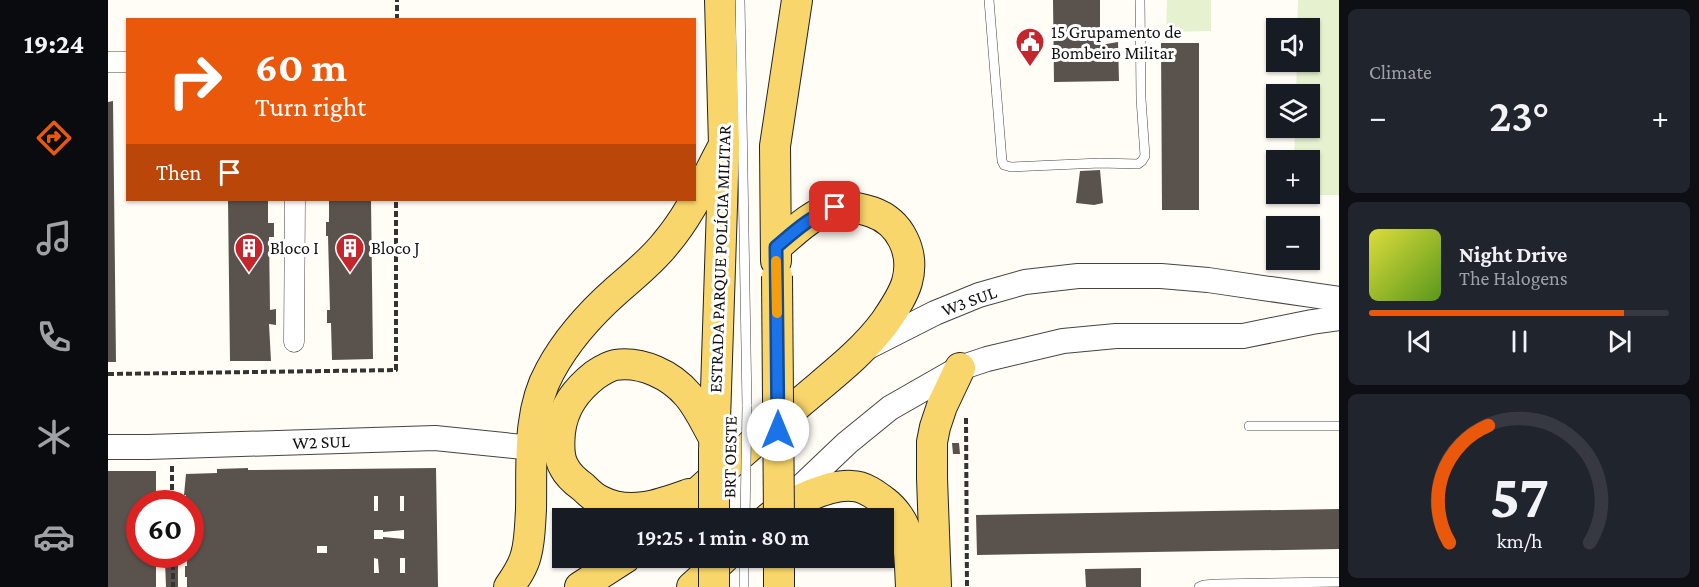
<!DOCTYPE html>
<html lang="en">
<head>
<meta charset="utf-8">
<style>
  :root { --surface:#171b24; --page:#20242c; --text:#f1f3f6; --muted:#9ea1a6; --line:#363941; --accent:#ea580c }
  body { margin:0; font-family:"Crimson Pro",serif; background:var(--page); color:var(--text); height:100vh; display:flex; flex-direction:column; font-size:22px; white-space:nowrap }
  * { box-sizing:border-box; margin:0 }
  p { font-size:20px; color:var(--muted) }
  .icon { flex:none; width:33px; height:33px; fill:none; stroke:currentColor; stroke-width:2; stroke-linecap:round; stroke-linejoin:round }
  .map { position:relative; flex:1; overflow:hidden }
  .drawer { display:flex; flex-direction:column; gap:9px; padding:9px; background:#0d0f14; width:360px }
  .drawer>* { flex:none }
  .hud { position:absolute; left:18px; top:18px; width:570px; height:183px; border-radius:0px; box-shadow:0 2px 4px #0004; background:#ea580c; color:#fff; overflow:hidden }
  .buttons { position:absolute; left:1158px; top:18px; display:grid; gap:12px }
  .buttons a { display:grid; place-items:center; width:54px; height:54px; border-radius:0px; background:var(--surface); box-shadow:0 2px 4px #0004; font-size:30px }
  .speed { position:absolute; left:18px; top:490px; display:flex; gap:12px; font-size:30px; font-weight:700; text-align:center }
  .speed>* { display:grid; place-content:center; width:78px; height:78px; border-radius:50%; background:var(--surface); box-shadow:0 2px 4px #0004; line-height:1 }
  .speed .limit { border:9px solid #d22; background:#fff; color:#111 }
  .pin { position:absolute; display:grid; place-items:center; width:51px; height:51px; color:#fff; margin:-26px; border-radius:12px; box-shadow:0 3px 9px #0006 }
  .me { position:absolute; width:66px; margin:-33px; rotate:0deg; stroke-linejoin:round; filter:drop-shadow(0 0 4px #0008) }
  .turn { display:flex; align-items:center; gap:21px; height:126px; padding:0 30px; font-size:27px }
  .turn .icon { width:78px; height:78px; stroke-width:2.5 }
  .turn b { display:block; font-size:42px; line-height:51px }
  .then { display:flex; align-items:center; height:57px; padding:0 30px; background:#0003; gap:12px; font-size:22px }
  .big { font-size:45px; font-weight:600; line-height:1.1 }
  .drawer .widget { flex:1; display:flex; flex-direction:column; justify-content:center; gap:9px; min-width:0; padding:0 21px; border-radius:9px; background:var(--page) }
  .drawer .dial { align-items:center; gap:0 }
  .dial svg { height:156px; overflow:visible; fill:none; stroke:var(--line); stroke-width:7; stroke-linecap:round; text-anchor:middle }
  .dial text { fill:var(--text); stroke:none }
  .song { display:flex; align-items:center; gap:18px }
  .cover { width:72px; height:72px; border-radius:9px; background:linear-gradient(135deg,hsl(60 70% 55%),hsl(90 70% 35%)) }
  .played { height:6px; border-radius:3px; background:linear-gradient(90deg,var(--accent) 85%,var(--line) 85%) }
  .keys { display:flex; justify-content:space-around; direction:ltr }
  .heat { display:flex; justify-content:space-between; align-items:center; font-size:33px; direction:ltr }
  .trip { position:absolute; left:444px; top:508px; width:342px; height:60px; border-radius:0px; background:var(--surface); box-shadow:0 2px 4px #0004; font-weight:600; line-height:60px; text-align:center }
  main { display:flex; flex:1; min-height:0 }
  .menu { display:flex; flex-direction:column; width:108px; justify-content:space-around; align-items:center; background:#090b0e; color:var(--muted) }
  .menu .icon { width:42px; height:42px }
  .menu .active { color:var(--accent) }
  .menu b { font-size:27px; color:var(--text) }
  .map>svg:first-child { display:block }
</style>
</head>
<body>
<main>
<nav class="menu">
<b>19:24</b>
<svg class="icon active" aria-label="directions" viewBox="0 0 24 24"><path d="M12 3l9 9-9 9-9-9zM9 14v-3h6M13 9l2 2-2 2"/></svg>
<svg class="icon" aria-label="music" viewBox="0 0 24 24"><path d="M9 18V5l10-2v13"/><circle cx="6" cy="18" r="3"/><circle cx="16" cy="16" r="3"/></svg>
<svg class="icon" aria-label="phone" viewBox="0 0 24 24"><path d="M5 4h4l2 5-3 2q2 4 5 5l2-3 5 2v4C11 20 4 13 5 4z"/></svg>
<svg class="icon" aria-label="climate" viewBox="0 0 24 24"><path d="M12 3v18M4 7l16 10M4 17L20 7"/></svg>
<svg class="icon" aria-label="car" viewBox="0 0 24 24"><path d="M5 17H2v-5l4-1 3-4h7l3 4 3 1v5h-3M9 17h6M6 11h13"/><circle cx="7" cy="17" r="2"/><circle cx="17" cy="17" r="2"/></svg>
</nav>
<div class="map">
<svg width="1231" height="587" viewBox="0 0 1231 587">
  <rect width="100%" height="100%" fill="#fffdf5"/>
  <g fill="#e6f2cf">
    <path d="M1059,0H1103V31L1058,32Z"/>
    <path d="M1190,0H1231V195H1186L1202,194V160H1186L1187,128H1202V94H1188L1189,62H1202V28H1189Z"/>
  </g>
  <g fill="#5a524d" fill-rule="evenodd">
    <path d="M945,0H992V45L1010,42L1011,81L946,82Z"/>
    <path d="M1053,43H1091V210H1054Z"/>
    <path d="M5,101L8,362H0V102Z"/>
    <path d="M992,170L995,203L986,205L968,203L972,171Z"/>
    <path d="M120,200H160V223H166V237H161L162,310L168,309V325L161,324L163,361H122Z"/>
    <path d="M221,200H263L265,359L224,360L223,323H219V310H222L220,236H218V222H221Z"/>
    <path d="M844,443H851L852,454H845Z"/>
    <path d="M140,468V470L328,468L330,587H79V577H77V566H79V555H82V504H78V495H76L78,474L109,473V469ZM266,496H270V511H266ZM292,496H296V511H292ZM266,530H275V532L296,530V539L275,537V539H266ZM209,546H219V553H209ZM266,558L270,559L271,573H266ZM292,558H297V573H292Z"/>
    <path d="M0,471H48V504H32V555H48V587H0Z"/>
    <path d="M55,495H71V502L55,503Z"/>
    <path d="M1231,509V549L869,555L868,515Z"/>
    <path d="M70,559V587H58L57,560Z"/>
    <path d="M1033,568V587H978L977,569Z"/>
  </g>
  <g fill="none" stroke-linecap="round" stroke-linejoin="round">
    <g stroke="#444" stroke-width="10">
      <g id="service">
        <path d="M632,0L639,406"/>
        <path d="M881,0L894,161L896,165L903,167L992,163L1030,164L1034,161L1037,156L1033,99L1032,0"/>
        <path d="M1141,426H1231"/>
        <path d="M636,587V558"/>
        <path d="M1091,587L1096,585L1108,584L1231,582"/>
      </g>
    </g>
    <g stroke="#444" stroke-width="21">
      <g id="minor">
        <path d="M0,62H20"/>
        <path d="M186,342L187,200"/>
      </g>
    </g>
    <g stroke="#444" stroke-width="26">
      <g id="tertiary">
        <path d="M760,347L827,313L871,295L917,282L970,276H1053L1100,280L1231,299"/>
        <path d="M0,447H40L327,438L425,448"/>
        <path d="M677,502L739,443L782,408L852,368L879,359L955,341L1008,336H1135L1204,322L1231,318"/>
      </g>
    </g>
    <g stroke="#222" stroke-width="32">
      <g id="primary">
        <path d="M668,261L667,146L689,0"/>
        <path d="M606,451L616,145L612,0"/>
        <path d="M581,494C553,504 522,516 493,501C486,498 480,492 475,487C468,482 460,475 456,467C450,457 451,443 452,432C455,407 468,390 487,375C493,371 501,366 507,365C534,361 563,375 580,395C591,408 598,424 606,438"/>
        <path d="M561,519C604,478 649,440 694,401C723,376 754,353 777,322C785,310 795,296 799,282C807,253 793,222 764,212C752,208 737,205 724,208C702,215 685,233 668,247"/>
        <path d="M660,519C678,504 721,484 744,486C756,486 768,495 777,502C786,509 795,521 798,532C802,549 802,569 803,587"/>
        <path d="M671,558V587"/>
        <path d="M401,587C408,577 415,567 418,555C422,541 422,524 423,510C424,464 419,412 442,371C458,341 483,313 509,290C526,275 544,261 558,243C583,214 598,178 616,145"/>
        <path d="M472,587L517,558"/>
        <path d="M584,587L616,558"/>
        <path d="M828,587L824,478V442L827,427L834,406L852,368"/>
      </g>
    </g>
    <g stroke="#333" stroke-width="4" stroke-dasharray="6 3" stroke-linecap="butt">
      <path d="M289,20V0"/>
      <path d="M0,374L288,370V200"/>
      <path d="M858,418L859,587"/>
      <path d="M64,466V504"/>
      <path d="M65,555V587"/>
    </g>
    <use href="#service" stroke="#fff" stroke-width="9"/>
    <use href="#minor" stroke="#fff" stroke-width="20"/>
    <use href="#tertiary" stroke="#fff" stroke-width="24"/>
    <use href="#primary" stroke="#f9d66b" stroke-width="30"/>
    <g stroke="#444" stroke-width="10" stroke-linecap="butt">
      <path id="service-bridge" d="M637,519L639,406"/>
    </g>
    <g stroke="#222" stroke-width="32" stroke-linecap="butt">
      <g id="primary-bridge">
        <path d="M669,276L671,519"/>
        <path d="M606,519V451"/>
        <path d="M606,587V558"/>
      </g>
    </g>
    <use href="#service-bridge" stroke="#fff" stroke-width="9"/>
    <use href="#primary-bridge" stroke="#f9d66b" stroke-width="30"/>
  </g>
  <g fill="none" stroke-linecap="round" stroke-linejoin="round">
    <g stroke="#114b97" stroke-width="15">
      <path id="route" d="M670,430L668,247C687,231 703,216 727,207"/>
    </g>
    <use href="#route" stroke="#1a73e8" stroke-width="10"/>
    <path stroke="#f59e0b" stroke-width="10" d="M668,261L669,313"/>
  </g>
  <defs>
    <g id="civic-pin" transform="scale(1.5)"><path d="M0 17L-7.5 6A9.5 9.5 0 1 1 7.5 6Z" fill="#c4262e" stroke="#fff"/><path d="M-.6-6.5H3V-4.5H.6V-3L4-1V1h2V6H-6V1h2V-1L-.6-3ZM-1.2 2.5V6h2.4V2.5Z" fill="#fff"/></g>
    <g id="building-pin" transform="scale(1.5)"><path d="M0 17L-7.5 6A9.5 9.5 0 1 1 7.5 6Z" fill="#c4262e" stroke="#fff"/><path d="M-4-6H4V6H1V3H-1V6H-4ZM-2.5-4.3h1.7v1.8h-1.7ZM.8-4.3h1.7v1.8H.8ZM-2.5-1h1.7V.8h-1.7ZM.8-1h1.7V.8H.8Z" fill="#fff"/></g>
  </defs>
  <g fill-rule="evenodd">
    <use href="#civic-pin" x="922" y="42"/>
    <use href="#building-pin" x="141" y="248"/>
    <use href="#building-pin" x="242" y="248"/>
  </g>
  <g text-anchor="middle" stroke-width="6" stroke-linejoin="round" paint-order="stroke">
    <g font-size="18" fill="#111" stroke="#fff" text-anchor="start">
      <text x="943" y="38">15 Grupamento de<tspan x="943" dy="21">Bombeiro Militar</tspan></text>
      <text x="162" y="254">Bloco I</text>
      <text x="263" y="254">Bloco J</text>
    </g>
    <g font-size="18" fill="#111" stroke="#fff">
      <text transform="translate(612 259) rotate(-88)" y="6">ESTRADA PARQUE POLÍCIA MILITAR</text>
      <text transform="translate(861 301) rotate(-20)" y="6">W3 SUL</text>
      <text transform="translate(213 442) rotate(-2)" y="6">W2 SUL</text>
      <text transform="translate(622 457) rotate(-89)" y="6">BRT OESTE</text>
    </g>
  </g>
</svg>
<div class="buttons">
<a><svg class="icon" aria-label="sound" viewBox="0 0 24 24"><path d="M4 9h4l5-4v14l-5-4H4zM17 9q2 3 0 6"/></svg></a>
<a><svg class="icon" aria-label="layers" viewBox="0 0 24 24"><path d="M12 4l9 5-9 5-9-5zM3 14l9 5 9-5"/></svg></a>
<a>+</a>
<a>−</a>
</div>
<div class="speed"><div class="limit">60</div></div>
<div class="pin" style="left:727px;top:207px;background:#d93025"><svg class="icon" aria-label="arrive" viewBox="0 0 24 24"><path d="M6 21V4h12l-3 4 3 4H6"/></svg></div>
<svg class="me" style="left:670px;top:430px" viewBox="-20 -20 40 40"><circle r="19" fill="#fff"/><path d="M0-13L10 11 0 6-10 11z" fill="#1a73e8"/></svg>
<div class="trip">19:25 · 1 min · 80 m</div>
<div class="hud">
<div class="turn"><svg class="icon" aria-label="right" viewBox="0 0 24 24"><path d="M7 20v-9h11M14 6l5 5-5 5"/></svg><div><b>60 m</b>Turn right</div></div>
<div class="then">Then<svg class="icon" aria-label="arrive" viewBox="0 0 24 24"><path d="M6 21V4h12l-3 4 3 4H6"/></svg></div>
</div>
</div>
<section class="drawer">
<div class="widget"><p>Climate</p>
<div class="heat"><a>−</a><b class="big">23°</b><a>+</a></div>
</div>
<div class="widget">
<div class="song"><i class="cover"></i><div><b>Night Drive</b><p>The Halogens</p></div></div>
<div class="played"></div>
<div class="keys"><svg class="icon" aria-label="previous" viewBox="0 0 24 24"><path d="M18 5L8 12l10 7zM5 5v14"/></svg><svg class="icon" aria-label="pause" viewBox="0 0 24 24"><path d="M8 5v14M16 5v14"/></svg><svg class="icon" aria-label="next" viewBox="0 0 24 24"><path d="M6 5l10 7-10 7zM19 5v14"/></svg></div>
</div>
<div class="widget dial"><svg viewBox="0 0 100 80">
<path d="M14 69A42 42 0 1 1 86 69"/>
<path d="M14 69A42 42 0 0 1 34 9" stroke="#ea580c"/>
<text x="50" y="56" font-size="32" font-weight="700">57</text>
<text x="50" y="72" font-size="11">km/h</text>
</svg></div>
</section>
</main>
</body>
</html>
